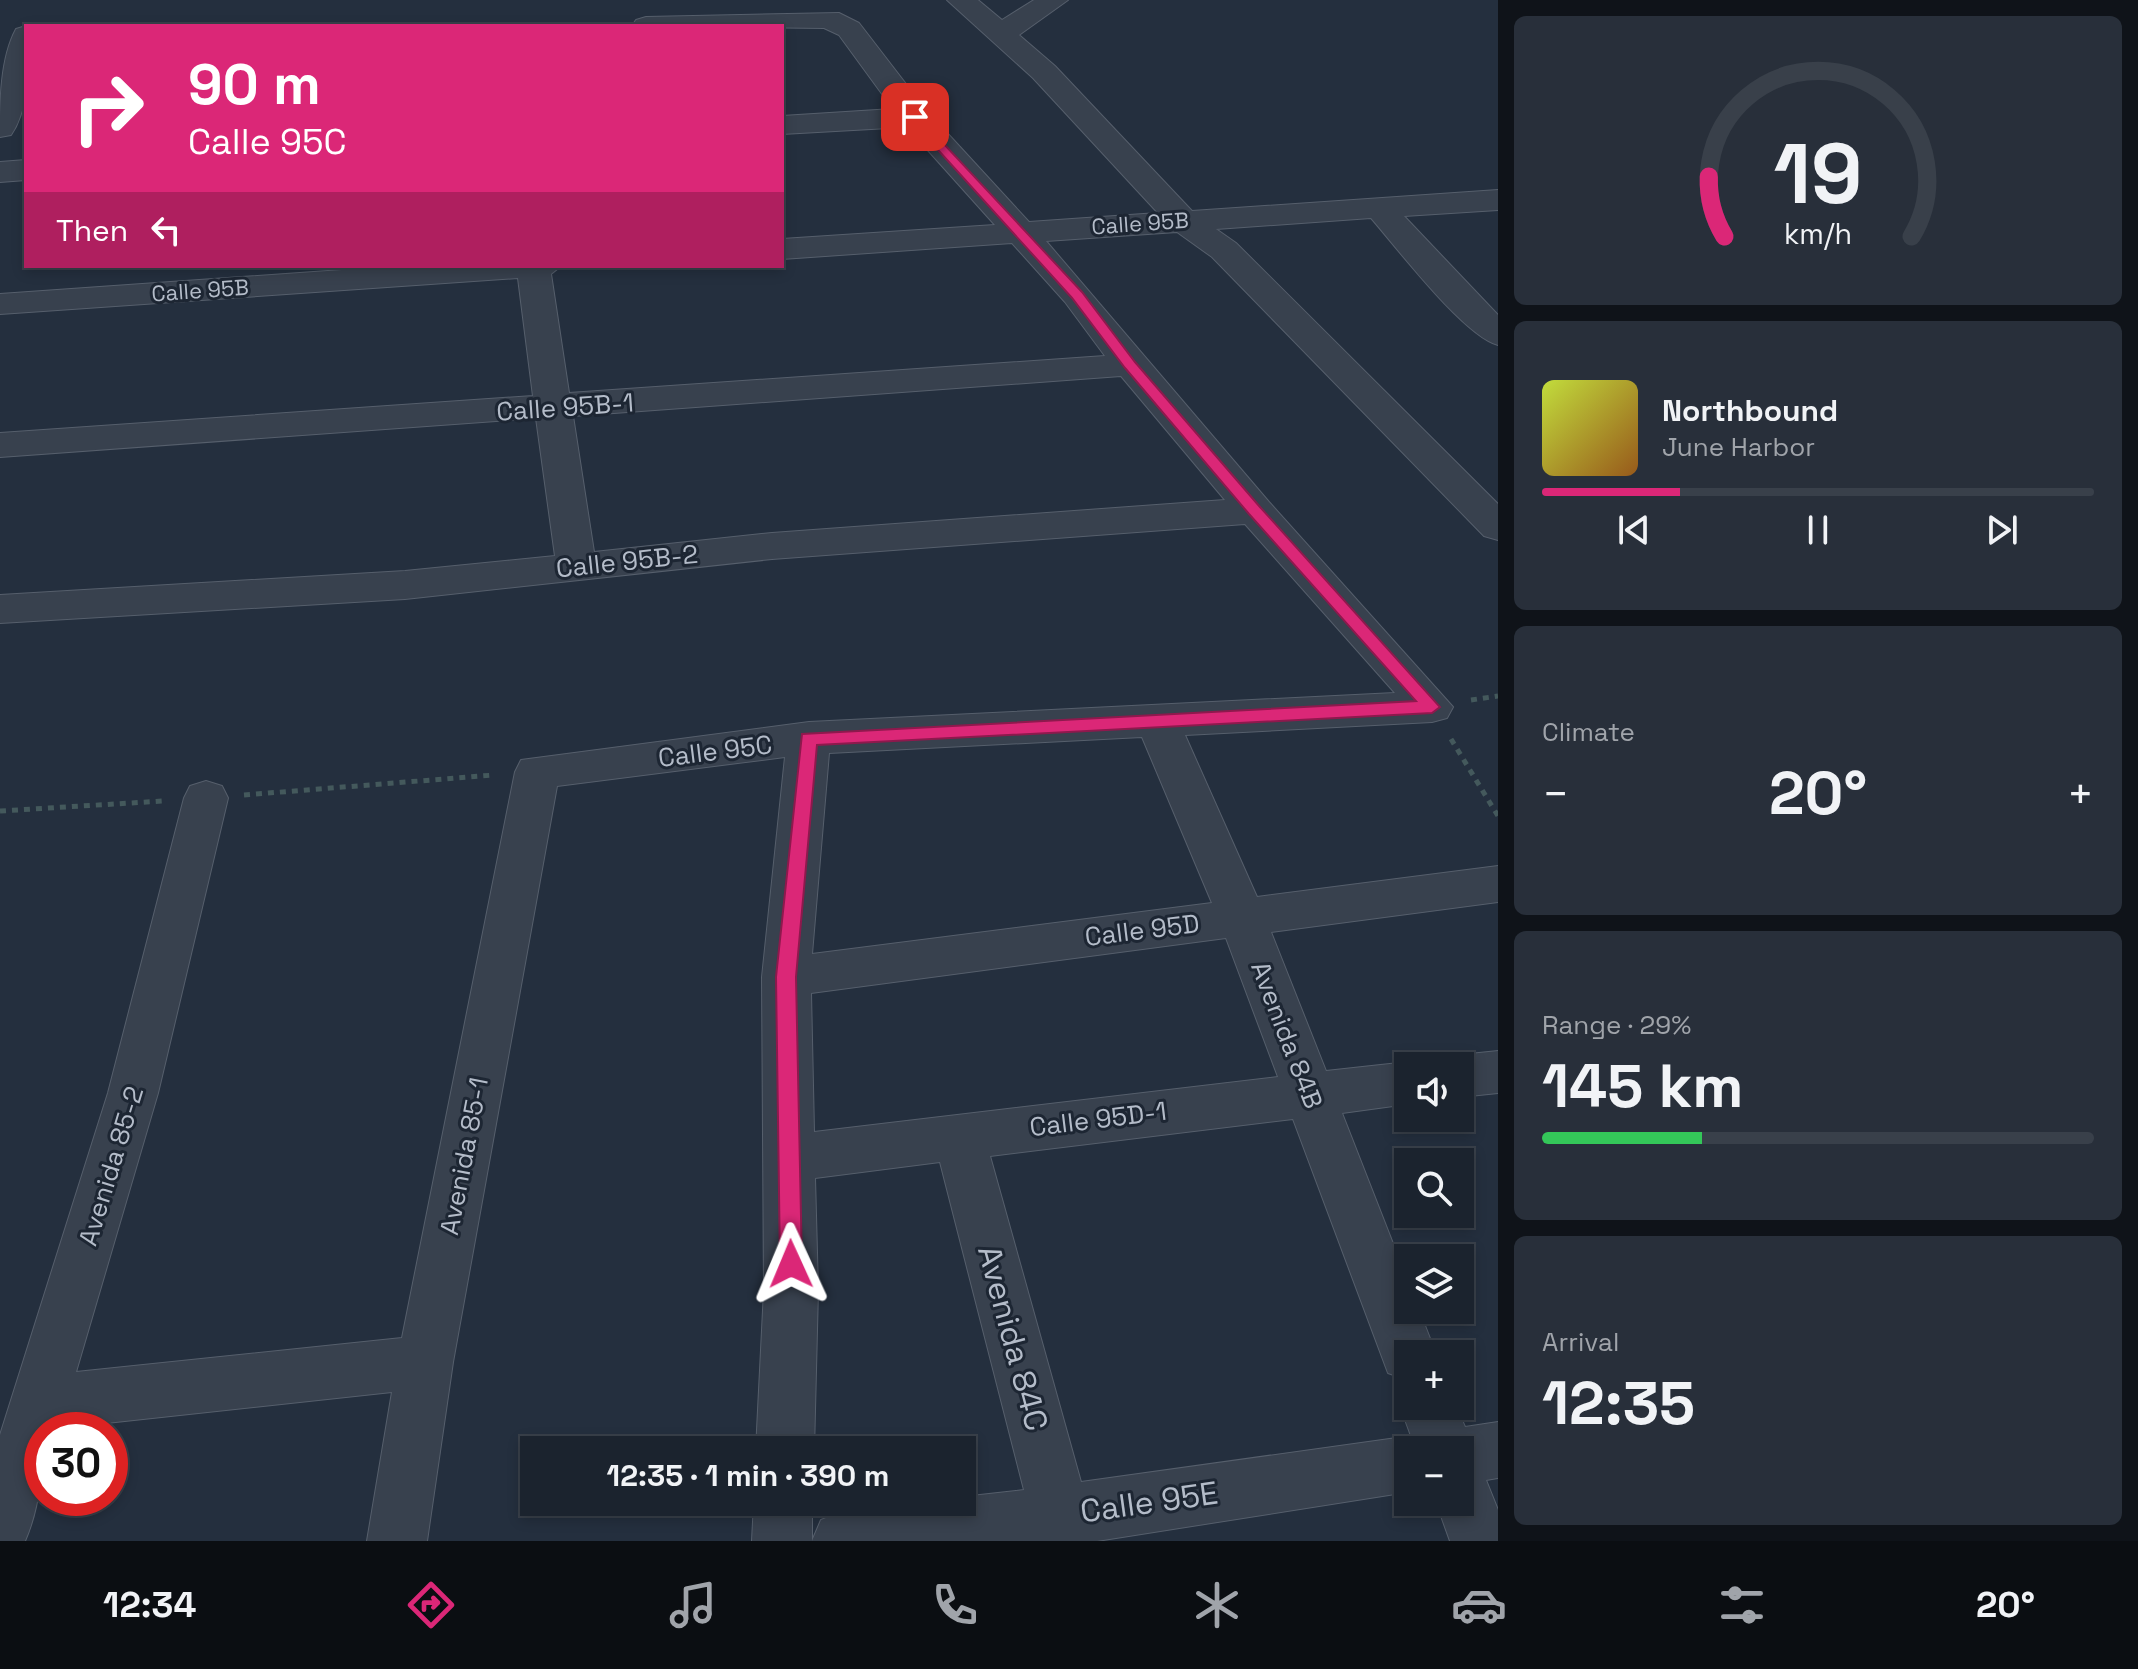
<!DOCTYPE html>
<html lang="en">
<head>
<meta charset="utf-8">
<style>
  :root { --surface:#1b232e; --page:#282f3a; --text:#f1f3f6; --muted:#a0a4aa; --line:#39404a; --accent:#db2777 }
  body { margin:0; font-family:"Space Grotesk",sans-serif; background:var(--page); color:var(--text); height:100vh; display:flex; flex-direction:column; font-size:30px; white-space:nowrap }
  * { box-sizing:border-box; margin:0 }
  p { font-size:26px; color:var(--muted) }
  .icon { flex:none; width:44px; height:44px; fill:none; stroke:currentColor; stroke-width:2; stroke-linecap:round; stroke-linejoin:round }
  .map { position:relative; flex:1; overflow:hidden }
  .panel { display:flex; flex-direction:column; gap:16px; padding:16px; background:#0f1319; width:640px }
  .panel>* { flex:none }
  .banner { position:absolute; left:24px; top:24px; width:760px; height:244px; border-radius:0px; box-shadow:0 4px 12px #0003,0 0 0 2px var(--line); background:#db2777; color:#fff; overflow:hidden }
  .tools { position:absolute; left:1394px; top:1052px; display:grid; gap:16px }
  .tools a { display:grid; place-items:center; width:80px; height:80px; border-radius:0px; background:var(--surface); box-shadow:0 4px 12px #0003,0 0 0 2px var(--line); font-size:40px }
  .speed { position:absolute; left:24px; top:1412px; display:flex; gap:16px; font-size:40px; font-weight:700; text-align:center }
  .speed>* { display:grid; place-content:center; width:104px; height:104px; border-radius:50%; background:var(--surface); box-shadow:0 4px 12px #0003,0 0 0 2px var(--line); line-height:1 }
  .speed .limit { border:12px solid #d22; background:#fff; color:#111 }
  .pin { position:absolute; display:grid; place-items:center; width:68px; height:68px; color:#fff; margin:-34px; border-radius:16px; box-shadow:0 4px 12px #0006 }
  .me { position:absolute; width:88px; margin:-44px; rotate:359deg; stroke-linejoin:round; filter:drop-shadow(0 0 6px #0008) }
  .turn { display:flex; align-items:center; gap:28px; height:168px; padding:0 32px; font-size:36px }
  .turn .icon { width:104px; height:104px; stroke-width:2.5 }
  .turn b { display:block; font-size:56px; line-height:68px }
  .then { display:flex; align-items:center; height:76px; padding:0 32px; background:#0003; gap:16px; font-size:30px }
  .big { font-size:60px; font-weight:700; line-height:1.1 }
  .panel .card { flex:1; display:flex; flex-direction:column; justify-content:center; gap:12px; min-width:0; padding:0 28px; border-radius:12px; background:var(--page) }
  .panel .dial { align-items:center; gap:0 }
  .dial svg { height:208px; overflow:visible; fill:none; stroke:var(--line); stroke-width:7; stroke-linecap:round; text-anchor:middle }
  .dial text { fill:var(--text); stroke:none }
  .song { display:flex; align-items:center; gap:24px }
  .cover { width:96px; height:96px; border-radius:12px; background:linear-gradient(135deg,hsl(70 70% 55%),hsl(30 70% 35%)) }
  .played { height:8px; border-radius:4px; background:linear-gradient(90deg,var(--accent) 25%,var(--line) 25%) }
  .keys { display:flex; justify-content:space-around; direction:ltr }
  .heat { display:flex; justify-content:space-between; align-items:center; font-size:44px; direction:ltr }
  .charge { height:12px; border-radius:6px; background:linear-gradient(90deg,#34c759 29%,var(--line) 0) }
  .trip { position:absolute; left:520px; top:1436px; width:456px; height:80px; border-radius:0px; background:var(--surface); box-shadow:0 4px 12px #0003,0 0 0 2px var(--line); font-weight:700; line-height:80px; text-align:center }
  .tab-bar { display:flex; height:128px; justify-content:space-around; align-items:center; background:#0b0e12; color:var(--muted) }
  .tab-bar .icon { width:56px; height:56px }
  .tab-bar .on { color:var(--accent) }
  .tab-bar b { font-size:36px; color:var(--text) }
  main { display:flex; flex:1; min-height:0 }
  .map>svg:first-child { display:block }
</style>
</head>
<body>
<main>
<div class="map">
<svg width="1498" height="1541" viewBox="0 0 1498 1541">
  <rect width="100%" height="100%" fill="#242f3e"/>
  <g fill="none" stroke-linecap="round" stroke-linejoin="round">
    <g stroke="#565f6c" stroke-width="2">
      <g id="minor">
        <path d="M947,0H978L1002,20L1034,0H1068L1019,35L1055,66L1192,211L1498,190V210L1404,216L1498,315V345C1464,336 1397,248 1371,218L1216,229L1236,243L1498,504V540L1484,536L1212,257L1177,232L1046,241L1269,502L1453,707L1447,718L1432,722L1185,735L1257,897L1498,866V902L1271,932L1326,1071L1408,1062L1421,1066H1408V1104L1342,1113L1408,1282V1310H1419L1436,1354H1408V1380L1388,1373L1293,1119L990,1156L1081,1482L1411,1436L1400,1406L1408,1387V1406H1456L1465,1427L1498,1422V1478L1486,1480L1498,1510V1541H1450L1436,1502H1460V1450H1408V1492L1097,1541H812L821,1520C864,1502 916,1502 962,1502V1497L1024,1490L940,1162L815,1178L818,1290L814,1450H756L764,1290L762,977L785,757L557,786L453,1362L427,1541H367L392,1392L42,1430C42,1470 41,1504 25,1541H0V1435L108,1093L184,798L190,786L206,781L222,786L228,798L158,1093L76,1372L402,1338L515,772L521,760L809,722L1395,693L1245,524L772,559L405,599L0,623V595L405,571L555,556L536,418L0,457V433L533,396L518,278L0,314V294L398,266H561L551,274L569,393L1105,356L1065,302L1012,243L782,259V239L995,225L907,127L782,134V116L893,109L839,35L824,28L632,26L636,20L646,17L839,13L859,23L926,110L1029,222L1158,213L1033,78ZM1121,376L1225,500L772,533L594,552L573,416ZM1142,737L1212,903L812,954L829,753ZM1226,938L1278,1077L814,1132L811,993Z"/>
        <path d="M26,26C26,61 32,105 11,135L0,137C0,102 0,59 16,29Z"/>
        <path d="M26,160V180L0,182V162Z"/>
        <path d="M1498,1051V1093L1460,1097V1066H1440L1442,1061L1460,1055Z"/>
        <path d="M754,1502H812V1541H752Z"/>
      </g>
    </g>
    <g stroke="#44595c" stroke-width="5" stroke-dasharray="6 6" stroke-linecap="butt">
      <path d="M1471,700L1498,696"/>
      <path d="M1451,739L1498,816"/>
      <path d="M244,795L494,775"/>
      <path d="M0,811L163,801"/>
    </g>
    <use href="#minor" fill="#38414e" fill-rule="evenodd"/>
  </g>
  <path fill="#db2777" stroke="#8e194d" stroke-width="2" d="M915,113L1082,292L1135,362L1260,507L1440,707L1432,713L817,745L796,977L802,1264L799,1271L791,1274L783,1271L780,1264L776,977L802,734L1416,701L1249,514L1125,368L1072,298L910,119V114Z"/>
  <g text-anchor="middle" stroke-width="6" stroke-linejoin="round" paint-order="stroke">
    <g font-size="22" fill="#b4bcc9" stroke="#1d2633">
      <text transform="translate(1140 223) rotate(-4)" y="8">Calle 95B</text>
      <text transform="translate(200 290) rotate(-4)" y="8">Calle 95B</text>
    </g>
    <g font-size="26" fill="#b4bcc9" stroke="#1d2633">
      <text transform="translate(565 407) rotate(-4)" y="9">Calle 95B-1</text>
      <text transform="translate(627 561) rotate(-6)" y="9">Calle 95B-2</text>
      <text transform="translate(715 751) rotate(-7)" y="9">Calle 95C</text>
      <text transform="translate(1142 930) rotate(-7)" y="9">Calle 95D</text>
      <text transform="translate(1287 1035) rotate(69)" y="9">Avenida 84B</text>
      <text transform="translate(1098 1119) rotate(-7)" y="9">Calle 95D-1</text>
      <text transform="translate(464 1156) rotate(-79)" y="9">Avenida 85-1</text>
      <text transform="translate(111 1166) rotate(-73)" y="9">Avenida 85-2</text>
    </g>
    <g font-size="32" fill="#b4bcc9" stroke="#1d2633">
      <text transform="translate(1013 1338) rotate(75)" y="11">Avenida 84C</text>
      <text transform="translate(1149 1502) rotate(-8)" y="11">Calle 95E</text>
    </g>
  </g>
</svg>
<div class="tools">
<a><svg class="icon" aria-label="sound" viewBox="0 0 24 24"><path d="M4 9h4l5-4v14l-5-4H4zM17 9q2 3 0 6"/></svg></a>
<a><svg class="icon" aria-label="search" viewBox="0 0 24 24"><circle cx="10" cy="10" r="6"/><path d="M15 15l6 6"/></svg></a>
<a><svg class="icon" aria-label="layers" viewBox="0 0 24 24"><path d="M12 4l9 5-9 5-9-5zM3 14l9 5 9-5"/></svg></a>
<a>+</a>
<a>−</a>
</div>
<div class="speed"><div class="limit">30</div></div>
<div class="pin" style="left:915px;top:117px;background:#d93025"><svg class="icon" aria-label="arrive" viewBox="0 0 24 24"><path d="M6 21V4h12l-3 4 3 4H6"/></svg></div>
<svg class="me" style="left:791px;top:1264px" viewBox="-20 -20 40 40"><path d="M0-17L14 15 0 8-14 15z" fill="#db2777" stroke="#fff" stroke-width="4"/></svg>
<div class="trip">12:35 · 1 min · 390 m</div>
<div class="banner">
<div class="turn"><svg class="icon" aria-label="right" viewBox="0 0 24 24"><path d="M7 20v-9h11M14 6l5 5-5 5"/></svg><div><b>90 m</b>Calle 95C</div></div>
<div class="then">Then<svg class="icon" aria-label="left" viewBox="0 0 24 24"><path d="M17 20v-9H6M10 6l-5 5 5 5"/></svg></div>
</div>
</div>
<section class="panel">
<div class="card dial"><svg viewBox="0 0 100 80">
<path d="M14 69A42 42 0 1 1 86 69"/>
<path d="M14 69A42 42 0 0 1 8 46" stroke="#db2777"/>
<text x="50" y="56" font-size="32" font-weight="700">19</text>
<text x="50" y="72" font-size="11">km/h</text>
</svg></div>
<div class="card">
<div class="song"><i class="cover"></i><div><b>Northbound</b><p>June Harbor</p></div></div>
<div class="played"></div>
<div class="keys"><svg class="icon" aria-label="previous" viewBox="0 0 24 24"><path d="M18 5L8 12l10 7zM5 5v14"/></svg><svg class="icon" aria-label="pause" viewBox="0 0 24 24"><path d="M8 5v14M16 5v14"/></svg><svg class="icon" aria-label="next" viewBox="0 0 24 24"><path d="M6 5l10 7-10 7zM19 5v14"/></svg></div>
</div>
<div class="card"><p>Climate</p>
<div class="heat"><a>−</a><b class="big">20°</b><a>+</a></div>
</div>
<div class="card"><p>Range · 29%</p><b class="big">145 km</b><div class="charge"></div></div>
<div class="card"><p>Arrival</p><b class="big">12:35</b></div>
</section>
</main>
<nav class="tab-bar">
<b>12:34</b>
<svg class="icon on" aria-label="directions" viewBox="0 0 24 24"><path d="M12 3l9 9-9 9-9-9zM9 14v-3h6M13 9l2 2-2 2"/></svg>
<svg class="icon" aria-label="music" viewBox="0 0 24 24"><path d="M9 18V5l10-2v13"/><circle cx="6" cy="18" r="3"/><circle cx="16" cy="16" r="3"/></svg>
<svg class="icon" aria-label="phone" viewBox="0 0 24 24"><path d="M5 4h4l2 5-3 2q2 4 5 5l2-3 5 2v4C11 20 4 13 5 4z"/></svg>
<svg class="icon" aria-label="climate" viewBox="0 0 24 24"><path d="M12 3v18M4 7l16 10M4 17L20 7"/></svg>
<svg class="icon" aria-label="car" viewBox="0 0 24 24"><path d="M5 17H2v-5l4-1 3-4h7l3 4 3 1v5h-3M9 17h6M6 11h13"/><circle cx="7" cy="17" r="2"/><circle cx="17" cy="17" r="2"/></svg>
<svg class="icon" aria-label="filters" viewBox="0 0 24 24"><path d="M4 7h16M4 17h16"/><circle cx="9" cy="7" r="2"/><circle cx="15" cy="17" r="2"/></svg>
<b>20°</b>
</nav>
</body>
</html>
